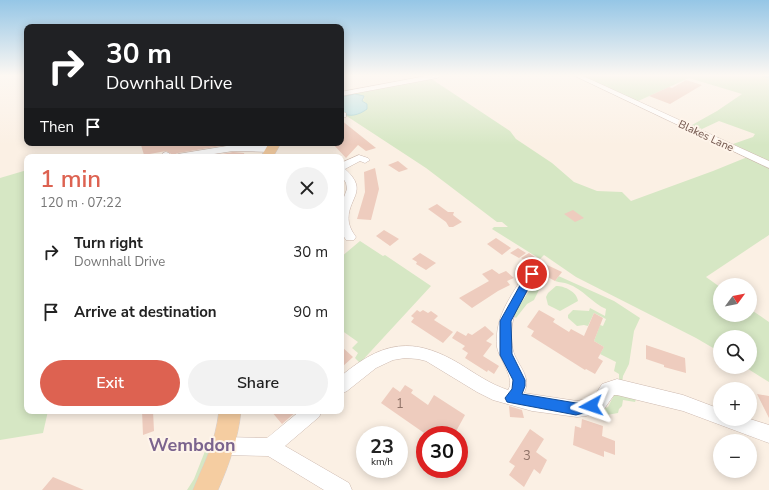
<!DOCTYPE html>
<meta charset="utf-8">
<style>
:root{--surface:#fff;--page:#f2f2f2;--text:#222;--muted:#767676;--accent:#dd6251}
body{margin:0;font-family:"Nunito Sans",sans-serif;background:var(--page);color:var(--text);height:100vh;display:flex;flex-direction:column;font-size:15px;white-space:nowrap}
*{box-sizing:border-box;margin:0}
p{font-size:13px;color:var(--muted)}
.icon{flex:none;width:22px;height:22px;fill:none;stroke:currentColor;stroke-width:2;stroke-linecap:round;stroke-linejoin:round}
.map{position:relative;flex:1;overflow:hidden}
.panel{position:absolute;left:24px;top:154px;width:320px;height:260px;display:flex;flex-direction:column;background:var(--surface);border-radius:8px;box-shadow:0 2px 10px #0003}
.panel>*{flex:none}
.guide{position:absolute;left:24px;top:24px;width:320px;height:122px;border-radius:8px;box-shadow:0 2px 10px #0003;background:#202124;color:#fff;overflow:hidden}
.needle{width:26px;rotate:58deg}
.tools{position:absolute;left:713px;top:278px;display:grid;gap:8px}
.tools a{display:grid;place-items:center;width:44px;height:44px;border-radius:50%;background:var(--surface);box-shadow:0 2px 10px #0003;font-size:20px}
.speed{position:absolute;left:356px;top:426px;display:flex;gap:8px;font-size:20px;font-weight:700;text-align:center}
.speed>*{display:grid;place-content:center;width:52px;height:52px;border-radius:50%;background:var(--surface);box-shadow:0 2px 10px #0003;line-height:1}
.speed small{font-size:10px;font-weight:400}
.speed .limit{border:6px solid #d22;background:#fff;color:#111}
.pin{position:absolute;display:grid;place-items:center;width:34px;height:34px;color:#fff;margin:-17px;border:2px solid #fff;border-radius:50%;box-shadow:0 1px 4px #0007}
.me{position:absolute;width:44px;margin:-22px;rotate:265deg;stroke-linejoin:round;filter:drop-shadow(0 0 3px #0008)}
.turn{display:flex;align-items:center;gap:14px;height:84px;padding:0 16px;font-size:18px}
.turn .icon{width:52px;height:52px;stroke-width:2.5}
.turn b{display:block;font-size:28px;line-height:34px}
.then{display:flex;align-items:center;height:38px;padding:0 16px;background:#0003;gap:8px;font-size:15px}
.round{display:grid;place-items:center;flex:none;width:42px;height:42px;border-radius:21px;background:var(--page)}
.headline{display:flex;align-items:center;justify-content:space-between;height:68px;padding:0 16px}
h1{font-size:24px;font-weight:600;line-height:30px;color:var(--accent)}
.cta{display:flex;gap:8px;margin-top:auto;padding:8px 16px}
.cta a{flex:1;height:46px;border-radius:24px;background:var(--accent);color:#fff;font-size:16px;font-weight:600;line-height:46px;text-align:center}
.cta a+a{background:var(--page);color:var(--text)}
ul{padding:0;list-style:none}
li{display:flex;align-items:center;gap:12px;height:60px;padding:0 16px}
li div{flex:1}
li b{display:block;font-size:15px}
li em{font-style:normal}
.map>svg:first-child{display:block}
.green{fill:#d6e7c4}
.water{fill:#bae1e3;stroke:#a1d1d4}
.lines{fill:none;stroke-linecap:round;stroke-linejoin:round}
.stream{stroke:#a1d1d4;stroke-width:2}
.building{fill:#eeccbe}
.minor-casing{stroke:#cdb9af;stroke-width:1}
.major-casing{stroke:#d7cfcd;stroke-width:1}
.minor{fill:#fff;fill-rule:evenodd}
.major{fill:#f5cda1;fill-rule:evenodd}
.route{fill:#1a73e8;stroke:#114b97}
.labels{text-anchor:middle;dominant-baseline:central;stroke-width:4;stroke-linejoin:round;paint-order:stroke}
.far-street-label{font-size:11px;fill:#71554c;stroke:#fef4ea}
.near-number-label{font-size:13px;fill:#907368}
.near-quarter-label{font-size:18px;font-weight:bold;fill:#7b648e;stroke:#fef4ea}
</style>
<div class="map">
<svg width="769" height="490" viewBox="0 0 769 490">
<rect width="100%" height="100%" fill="#fbf0e4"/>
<!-- green -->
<path class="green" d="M584,76H769V162L733,144L753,137L755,134L719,121L702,129L692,125L717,111L742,94L689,78L636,102Z
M430,78L510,131L516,139L552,163L574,182L597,191L622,192L631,201L713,171L750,156L769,166V235L706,277L720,287V315H750V309L769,322V382L745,367H750V337H720V352L696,338L576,277L544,255L540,259L492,229L494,227H508L502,222H497L426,168L342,113C350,116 362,116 367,107V104L362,101L364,99L355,94L341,96Z
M27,170V411H48L43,433L0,440V178Z
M360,241L383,256L385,255L431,286L360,363L355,358L358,353L352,348L358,342L341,330V257Z
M542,274L546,276L534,300L527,304L516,318L513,315L537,279V276Z
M554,274L614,301L640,318L634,331L629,364L623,376L622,383L619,380V374L614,371L616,362L600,354L604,347L594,341L600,325L603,326L606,319L594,313L588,326L584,325L577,326L568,318V315L573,310L589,311L590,308L605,316L606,309C592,303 583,289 568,284C564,282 560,283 555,281L559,276Z
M556,286C565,286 577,292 578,301L560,311L548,305L546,297L548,293Z
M616,391L637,397L635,402L623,400L622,406L619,409L618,413L601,416L589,414L608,407Z
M218,437L195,490H187L194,479L209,441Z"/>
<!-- water -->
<path class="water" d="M355,94L364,96L362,101L367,104V109C359,115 349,118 341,112V97Z"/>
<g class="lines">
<!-- stream -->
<path class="stream" d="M763,76L769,77"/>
</g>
<!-- building -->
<path class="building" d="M686,80L702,85L670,104L649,96L669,87L672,88Z
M341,120L376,148L366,151L358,145L346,158L332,143H341Z
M149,143H244V144H233L178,153L173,155L166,151L144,155L141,145Z
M233,152L244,153L245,157H205Z
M398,161L408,169L399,172L388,165Z
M375,168L379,189L371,220L357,219L365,192L364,172Z
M437,204L448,212H454L453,215L462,222L453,227H449L446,222L428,209Z
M573,210L584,218L575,222L564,214Z
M384,230L399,239L390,246L376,236Z
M496,238L511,248L502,255L487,244Z
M518,248L526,253L519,258L510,253Z
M420,253L436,263L426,270L416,264L417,262L412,259Z
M529,253L545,264L562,272L555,281L540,273L541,272L521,258Z
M492,269L499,274L506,271L514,278L507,281L510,285L498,291L472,308L459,298L489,281L482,274Z
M417,310L420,312L423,310L428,313L431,311L438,316L434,320L453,332L443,343L411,322L414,318L411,316Z
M539,310L555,319L553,322L569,332L571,329L584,336L594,313L603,318L594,341L604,347L598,358L603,361L595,374L586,369L585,370L531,336L534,331L527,327Z
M485,326L494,334L486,341L492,344L483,356L499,366L494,374L488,370L487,372L465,358L468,353L462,349L465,346L452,338L457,331L466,336L468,333L472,335Z
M646,345L685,358L686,373L664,367V365L646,359Z
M341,346L353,357L341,368Z
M405,385L413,390L411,393L428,405L434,395L465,415L454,435H427L381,403L393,387L400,392Z
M757,394L769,396V418Z
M509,406L522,410L524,418L510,417Z
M142,411H153L154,431L143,435Z
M271,411H297L282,424Z
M582,419L603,426L602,436L615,441V455L604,451V457L573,445L575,426L581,428Z
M530,429L544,439L536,452L547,460L540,474L534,469L524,487L509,475L515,466L509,462Z
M53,477L84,490H42Z"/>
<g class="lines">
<!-- minor casing -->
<g class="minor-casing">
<path id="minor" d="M426,76H440L437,78L341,96V92Z
M575,76H583L769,161V168Z
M341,111L346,113V117H341Z
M233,145L271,146L276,149L271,152L233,151L195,157H173L178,154Z
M166,152L169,153L172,157H162L163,153Z
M359,155L368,158L370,160L365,163L360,161L345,169C371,192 345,199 349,223C350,228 353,233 356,237L354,240H346L341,232V205L347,189L346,183L341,175V163Z
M532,269L537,271L538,274C529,290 514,307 512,326C511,335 511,348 515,356C521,369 531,378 524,393L577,401L591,398L595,395L602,384L617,379L683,395L720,409V419H750L769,425V443L683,411L617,395H614L604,409L586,416L577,417L532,411L493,400L477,392L426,361L418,359L405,358L393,360L376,368L347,391L341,394V376C383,341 413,336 460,364C476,374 490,384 508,390C516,379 499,359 497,347C494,317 512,294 527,271Z
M300,411H322L319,417L285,446L349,483L352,490H324L268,456L223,455L217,452L214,446L217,440L223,437L267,438Z"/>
</g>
<!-- major casing -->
<g class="major-casing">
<path id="major" d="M269,143H281L273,157H261Z
M219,411H241C238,439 229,465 218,490H193C205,461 215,444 219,411Z"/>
</g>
<!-- minor -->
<use href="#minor" class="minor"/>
<!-- major -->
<use href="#major" class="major"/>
</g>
<!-- sky -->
<linearGradient id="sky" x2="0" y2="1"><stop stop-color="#95c6e6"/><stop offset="0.52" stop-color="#fdf8f3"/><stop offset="1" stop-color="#fdf8f3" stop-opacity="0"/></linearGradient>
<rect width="769" height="145" fill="url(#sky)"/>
<!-- route -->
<path class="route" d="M532,270L536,274L511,321L512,354L525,380V386L522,394L576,403L591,400L595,402L597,406L595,410L576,415L507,402L505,398L512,389L513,380L500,355V321L528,271Z"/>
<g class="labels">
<!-- far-street labels -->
<g class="far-street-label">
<text transform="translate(706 136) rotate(25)">Blakes Lane</text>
</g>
<!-- near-number labels -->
<g class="near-number-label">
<text x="400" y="404">1</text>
<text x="527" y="456">3</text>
</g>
<!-- near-quarter labels -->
<g class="near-quarter-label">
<text x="192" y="445">Wembdon</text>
</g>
</g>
</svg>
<div class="tools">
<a><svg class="needle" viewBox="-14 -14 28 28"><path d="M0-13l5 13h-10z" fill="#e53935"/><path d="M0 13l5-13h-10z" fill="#767676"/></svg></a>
<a><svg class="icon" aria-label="search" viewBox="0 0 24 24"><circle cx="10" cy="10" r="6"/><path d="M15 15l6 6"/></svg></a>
<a>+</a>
<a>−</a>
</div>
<div class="speed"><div>23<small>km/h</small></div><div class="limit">30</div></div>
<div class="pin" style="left:532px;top:274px;background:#d93025"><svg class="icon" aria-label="arrive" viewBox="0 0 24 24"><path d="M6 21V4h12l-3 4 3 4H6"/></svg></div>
<svg class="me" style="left:591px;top:406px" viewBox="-20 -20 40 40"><path d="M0-17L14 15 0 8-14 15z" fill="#1a73e8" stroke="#fff" stroke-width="4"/></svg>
<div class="guide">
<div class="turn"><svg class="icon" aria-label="right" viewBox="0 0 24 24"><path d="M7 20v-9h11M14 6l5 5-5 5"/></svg><div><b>30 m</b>Downhall Drive</div></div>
<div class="then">Then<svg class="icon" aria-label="arrive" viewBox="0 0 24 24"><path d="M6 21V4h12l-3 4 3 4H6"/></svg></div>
</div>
<section class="panel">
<div class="headline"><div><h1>1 min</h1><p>120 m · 07:22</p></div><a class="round"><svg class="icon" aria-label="close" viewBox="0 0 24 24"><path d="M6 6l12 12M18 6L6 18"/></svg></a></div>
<ul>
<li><svg class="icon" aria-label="right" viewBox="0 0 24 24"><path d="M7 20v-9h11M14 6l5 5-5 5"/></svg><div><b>Turn right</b><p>Downhall Drive</p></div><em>30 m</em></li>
<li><svg class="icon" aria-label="arrive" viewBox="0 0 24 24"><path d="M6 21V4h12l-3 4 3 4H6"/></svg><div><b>Arrive at destination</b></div><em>90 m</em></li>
</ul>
<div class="cta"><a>Exit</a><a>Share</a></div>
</section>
</div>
